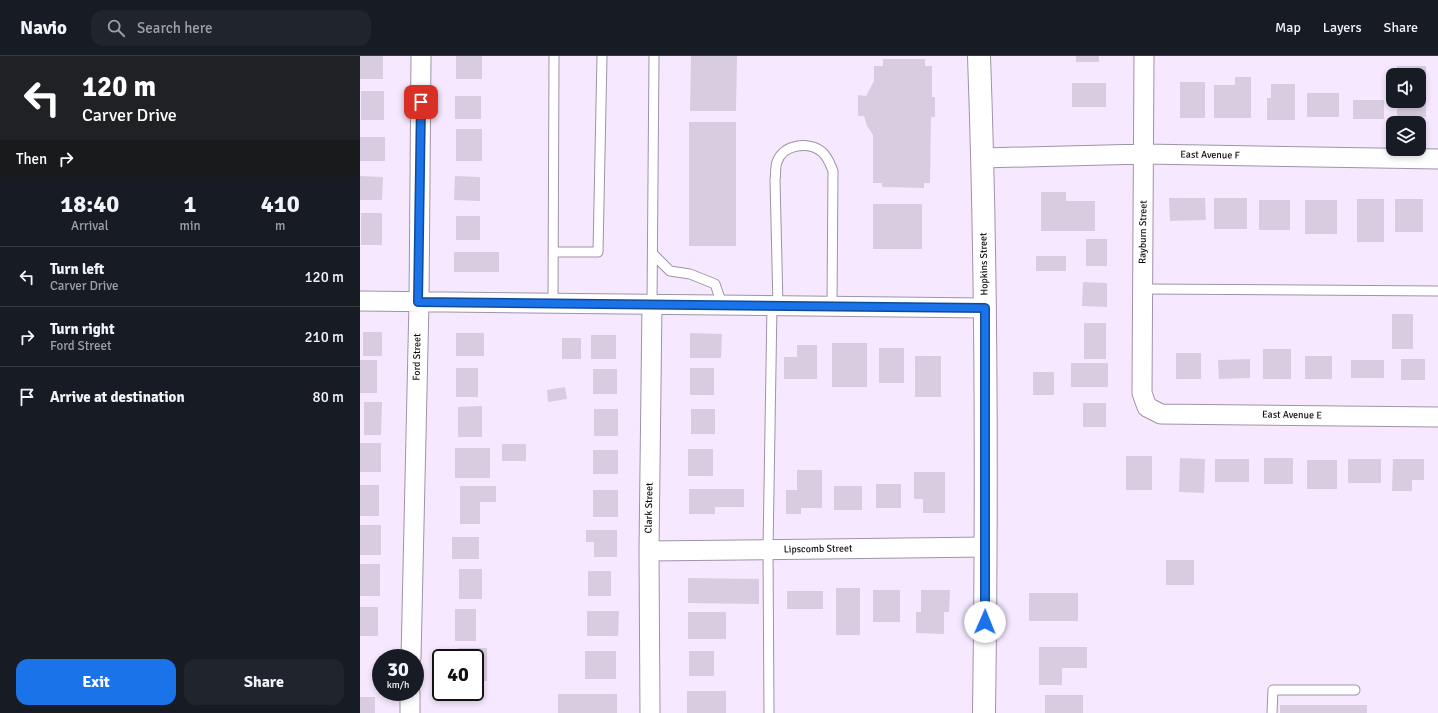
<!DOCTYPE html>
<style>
:root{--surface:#171b24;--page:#20242c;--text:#f1f3f6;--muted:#9ea1a6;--line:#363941;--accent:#1a73e8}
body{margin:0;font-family:Signika,sans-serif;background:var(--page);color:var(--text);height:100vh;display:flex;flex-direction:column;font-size:15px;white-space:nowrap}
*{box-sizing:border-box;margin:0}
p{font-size:13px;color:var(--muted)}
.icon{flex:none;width:22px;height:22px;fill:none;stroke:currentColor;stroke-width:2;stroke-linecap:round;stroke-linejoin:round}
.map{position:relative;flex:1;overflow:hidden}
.panel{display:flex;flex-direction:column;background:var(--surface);width:360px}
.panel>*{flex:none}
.hud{background:#202124;color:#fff;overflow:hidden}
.buttons{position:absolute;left:1026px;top:12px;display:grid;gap:8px}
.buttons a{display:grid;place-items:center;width:40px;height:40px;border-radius:8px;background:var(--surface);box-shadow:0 2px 6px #0003;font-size:20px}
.speed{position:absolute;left:12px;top:593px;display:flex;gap:8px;font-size:20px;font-weight:700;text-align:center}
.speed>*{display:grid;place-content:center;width:52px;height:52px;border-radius:50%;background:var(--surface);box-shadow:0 2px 6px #0003;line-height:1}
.speed small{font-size:10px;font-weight:400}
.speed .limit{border:2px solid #111;border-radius:6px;background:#fff;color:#111}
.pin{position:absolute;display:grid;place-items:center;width:34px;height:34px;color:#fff;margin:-17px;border-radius:8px;box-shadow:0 2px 6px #0006}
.me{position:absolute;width:44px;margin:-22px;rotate:1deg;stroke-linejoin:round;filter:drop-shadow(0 0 3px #0008)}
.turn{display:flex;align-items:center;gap:14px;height:84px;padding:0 16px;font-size:18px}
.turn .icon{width:52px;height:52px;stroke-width:2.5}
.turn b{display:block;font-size:28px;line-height:34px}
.then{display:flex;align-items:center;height:38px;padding:0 16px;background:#0003;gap:8px;font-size:15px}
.eta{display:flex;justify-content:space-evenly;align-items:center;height:68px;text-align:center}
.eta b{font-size:24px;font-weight:800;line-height:28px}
.primary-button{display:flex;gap:8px;margin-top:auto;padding:8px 16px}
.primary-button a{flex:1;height:46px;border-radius:12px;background:var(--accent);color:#fff;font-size:16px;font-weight:800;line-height:46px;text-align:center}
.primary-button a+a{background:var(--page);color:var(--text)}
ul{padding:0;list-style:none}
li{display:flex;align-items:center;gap:12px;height:60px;padding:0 16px;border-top:1px solid var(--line)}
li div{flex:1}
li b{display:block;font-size:15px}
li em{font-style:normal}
header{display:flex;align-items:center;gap:24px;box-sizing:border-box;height:56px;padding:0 20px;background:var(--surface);border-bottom:1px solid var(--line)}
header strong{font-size:19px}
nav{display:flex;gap:22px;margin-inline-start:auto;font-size:14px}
.search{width:280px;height:36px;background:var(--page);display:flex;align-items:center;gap:10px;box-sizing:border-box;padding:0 14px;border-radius:12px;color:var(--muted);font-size:15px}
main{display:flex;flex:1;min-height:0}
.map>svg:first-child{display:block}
.building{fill:#d8cce1}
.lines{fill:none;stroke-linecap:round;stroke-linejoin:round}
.lane-casing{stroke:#9f93a7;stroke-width:11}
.street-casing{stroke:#9f93a7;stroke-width:21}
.secondary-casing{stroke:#9f93a7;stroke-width:24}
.lane{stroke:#fff;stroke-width:9}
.street{stroke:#fff;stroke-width:19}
.secondary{stroke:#fff;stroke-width:22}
.route-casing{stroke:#114b97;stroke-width:10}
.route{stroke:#1a73e8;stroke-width:7}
.labels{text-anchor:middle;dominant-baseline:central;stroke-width:4;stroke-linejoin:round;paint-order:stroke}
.street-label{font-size:10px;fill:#110c13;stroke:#fff}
</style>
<header>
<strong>Navio</strong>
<div class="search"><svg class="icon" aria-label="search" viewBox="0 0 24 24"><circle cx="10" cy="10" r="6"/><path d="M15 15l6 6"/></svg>Search here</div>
<nav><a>Map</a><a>Layers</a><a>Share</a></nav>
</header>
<main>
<section class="panel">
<div class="hud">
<div class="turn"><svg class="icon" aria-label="left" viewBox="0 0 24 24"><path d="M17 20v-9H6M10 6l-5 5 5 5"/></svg><div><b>120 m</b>Carver Drive</div></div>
<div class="then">Then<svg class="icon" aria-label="right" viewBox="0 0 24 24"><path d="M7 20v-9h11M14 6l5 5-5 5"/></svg></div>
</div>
<div class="eta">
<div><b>18:40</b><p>Arrival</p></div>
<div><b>1</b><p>min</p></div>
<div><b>410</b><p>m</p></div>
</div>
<ul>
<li><svg class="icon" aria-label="left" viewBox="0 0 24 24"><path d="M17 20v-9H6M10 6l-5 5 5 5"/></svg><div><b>Turn left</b><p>Carver Drive</p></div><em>120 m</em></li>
<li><svg class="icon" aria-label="right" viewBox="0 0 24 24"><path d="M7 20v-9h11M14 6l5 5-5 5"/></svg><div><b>Turn right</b><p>Ford Street</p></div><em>210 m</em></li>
<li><svg class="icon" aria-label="arrive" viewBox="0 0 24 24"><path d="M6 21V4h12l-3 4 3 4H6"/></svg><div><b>Arrive at destination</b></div><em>80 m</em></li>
</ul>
<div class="primary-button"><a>Exit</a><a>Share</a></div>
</section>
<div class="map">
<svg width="1078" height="657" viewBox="0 0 1078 657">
<rect width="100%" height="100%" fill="#f6e9ff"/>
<!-- building -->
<path class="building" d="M0,0H23V23H0Z
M96,0H122V23H96Z
M331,0H377L376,55H330Z
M716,0H739V6H716Z
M523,3H565V10H572V41H575V61H571L570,127H564V132L522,131V127H513V79L507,70L504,60H498V39L506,40L514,25V10H523Z
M1037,10H1066V61H1037V45H1059V19H1037Z
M875,21H891V62H854V29H875Z
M820,26H845V62H820Z
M712,27H746V51H712Z
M911,28H935V64H907V42H911Z
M1,35H24V64H1Z
M947,37H979V61H947Z
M95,40H121V63H95Z
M993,44H1024V63H993Z
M329,66H376V190H329Z
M96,73H122V105H96Z
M0,81H25V105H0Z
M0,120L23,121L22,144H0Z
M95,120L120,121V145L94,144Z
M681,136H706V145H735V175H681Z
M809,142H845L846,164L810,165Z
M854,142H887V173H854Z
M997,143H1024V186H997Z
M1035,143H1063V176H1035Z
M899,144H930V174H899Z
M945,144H977V178H945Z
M513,148H562V193H513Z
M1,157H22V189H1Z
M96,160H120V184H96Z
M726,183H747V210H726Z
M94,196H139V216H94Z
M676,200H706V215H676Z
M723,226L747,227V251L722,250Z
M1032,258H1053V293H1032Z
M724,267H746V303H724Z
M3,276H22V300H3Z
M96,277H124V300H96Z
M330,277L362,278L361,302H330Z
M231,279H256V303H231Z
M202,282H221V303H202Z
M472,287H507V331H472Z
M437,289H457V323H424V301H437Z
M519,292H544V327H519Z
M903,293H931V323H903Z
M816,297H841V323H816Z
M555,300H581V341H555Z
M945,300H972V323H945Z
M890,303V322L859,323L858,304Z
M1041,303H1065V324H1041Z
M0,304H17V337H0Z
M991,304H1024V322H991Z
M711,307H748V331H711Z
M96,312H118V341H96Z
M330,312H354V339H330Z
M233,313H257V338H233Z
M673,316H694V339H673Z
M205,331L207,343L188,346L187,334Z
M4,346H22L21,379H4Z
M723,347H746V371H723Z
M122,350V381H98V351Z
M234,353H258V380H234Z
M331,353H355V378H331Z
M0,387H21V416H0Z
M142,388H166V405H142Z
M95,392H130V422H95Z
M328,393H353V420H328Z
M233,394H258V418H233Z
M766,400H792V434H766Z
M820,402L845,403L844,437L819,436Z
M904,402H933V428H904Z
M855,403H889V426H855Z
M988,403H1021V427H988Z
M1033,403H1064V424H1052V435H1032Z
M947,404H977V433H947Z
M437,414H462V452H441V458H426V434H437Z
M554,416H585V457H563V443H554Z
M516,428H541V452H516Z
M0,429H19V460H0Z
M100,430H136V446H120V468H100Z
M474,430H502V454H474Z
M329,433H384V451H355V458H329Z
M233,434H258V461H233Z
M0,469H21V499H0Z
M226,474H257V501H234V486H226Z
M92,481H119V503H92Z
M806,504H834V529H806Z
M0,508H20V540H0Z
M99,513H122V543H99Z
M228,515H251V540H228Z
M328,522L399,523V548L328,547Z
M476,532H500V579H476Z
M513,534H540V566H513Z
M561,534H590L589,556H584V578L556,577V556H561Z
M427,535H463V553H427Z
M669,537H718V565H669Z
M0,551H18V580H0Z
M95,553H116V585H95Z
M227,555H259L258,580H227Z
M328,556H366V583H328Z
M679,591H727V612H702V629H679Z
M98,592H127V625H115V602H98Z
M225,595H256V623H225Z
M329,595H354V620H329Z
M327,635H366V657H327Z
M198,638H257V657H198Z
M685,639H723V657H685Z
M0,641H15V657H0Z
M920,649H1007V657H920Z"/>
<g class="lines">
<!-- lane casing -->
<g class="lane-casing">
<path id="lane" d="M193,196H238L242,0
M293,198L310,215L330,218L355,228L362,248
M783,233L1078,235
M193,247L194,0
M292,247L294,0
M418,249L415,124C416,119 415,111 417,106C423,88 449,85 462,96C468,101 470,108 473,115L472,250
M409,657L408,494L412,249
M912,657L913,634H995"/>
</g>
<!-- street casing -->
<g class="street-casing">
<path id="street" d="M784,0L782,337L787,351L801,358L1078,361
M622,102L785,98L1078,103
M0,245L625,252
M289,495L626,491
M51,602L59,246L61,0
M50,657V636
M290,657L289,495L292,247"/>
</g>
<!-- secondary casing -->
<g class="secondary-casing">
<path id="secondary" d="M619,0C627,219 627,438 624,657"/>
</g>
<!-- lane -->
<use href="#lane" class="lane"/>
<!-- street -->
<use href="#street" class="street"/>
<!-- secondary -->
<use href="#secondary" class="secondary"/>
</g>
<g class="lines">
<!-- route casing -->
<g class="route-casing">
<path id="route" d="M61,46L58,246L625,252V566"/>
</g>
<!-- route -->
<use href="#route" class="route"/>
</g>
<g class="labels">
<!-- street labels -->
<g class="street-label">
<text transform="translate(850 99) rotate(1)">East Avenue F</text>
<text transform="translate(783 176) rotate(-89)">Rayburn Street</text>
<text transform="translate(624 208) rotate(-91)">Hopkins Street</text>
<text transform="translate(57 301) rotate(-89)">Ford Street</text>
<text transform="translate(932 359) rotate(1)">East Avenue E</text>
<text transform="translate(289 452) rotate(-89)">Clark Street</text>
<text transform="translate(458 493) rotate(-1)">Lipscomb Street</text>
</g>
</g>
</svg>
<div class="buttons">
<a><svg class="icon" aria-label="sound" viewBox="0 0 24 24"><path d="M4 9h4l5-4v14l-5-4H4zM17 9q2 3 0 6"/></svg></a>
<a><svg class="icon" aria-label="layers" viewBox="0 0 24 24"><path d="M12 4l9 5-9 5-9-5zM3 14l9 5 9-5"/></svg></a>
</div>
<div class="speed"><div>30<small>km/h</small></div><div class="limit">40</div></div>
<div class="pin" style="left:61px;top:46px;background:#d93025"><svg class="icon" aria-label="arrive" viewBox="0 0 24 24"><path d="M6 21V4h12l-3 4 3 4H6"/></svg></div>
<svg class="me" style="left:625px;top:566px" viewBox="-20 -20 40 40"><circle r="19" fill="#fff"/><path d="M0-13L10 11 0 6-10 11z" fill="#1a73e8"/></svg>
</div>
</main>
